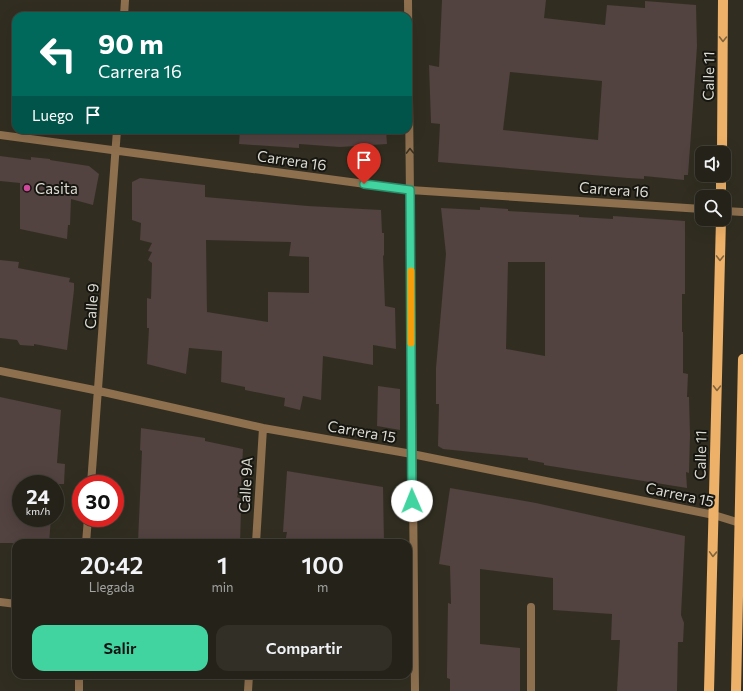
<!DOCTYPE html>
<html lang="es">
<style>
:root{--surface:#252219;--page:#312f26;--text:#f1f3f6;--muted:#a3a4a2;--line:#423f38;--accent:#42d4a0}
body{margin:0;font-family:Commissioner,sans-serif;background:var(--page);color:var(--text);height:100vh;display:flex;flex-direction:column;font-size:15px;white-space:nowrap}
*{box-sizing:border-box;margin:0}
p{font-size:13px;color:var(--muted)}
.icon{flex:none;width:22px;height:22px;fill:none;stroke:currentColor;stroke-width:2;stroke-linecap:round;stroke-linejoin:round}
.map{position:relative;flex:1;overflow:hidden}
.drawer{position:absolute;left:12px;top:539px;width:400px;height:140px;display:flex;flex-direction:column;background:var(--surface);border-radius:12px;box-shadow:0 4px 16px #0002,0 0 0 1px var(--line)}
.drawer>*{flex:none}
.guide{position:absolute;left:12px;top:12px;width:400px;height:122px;border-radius:12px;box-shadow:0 4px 16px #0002,0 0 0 1px var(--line);background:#00695c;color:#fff;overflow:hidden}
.controls{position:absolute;left:695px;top:146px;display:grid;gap:8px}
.controls a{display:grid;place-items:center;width:36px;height:36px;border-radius:8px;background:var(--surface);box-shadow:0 4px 16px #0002,0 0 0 1px var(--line);font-size:20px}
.speed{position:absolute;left:12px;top:475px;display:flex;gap:8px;font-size:20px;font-weight:700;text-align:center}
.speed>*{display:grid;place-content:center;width:52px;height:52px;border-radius:50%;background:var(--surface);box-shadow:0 4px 16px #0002,0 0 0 1px var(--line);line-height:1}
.speed small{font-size:10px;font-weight:400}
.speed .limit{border:6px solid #d22;background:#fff;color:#111}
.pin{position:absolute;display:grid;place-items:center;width:34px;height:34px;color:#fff;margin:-41px -17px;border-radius:50% 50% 50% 0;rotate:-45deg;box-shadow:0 0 4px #0007}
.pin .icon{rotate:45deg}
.me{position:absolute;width:44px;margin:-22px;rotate:359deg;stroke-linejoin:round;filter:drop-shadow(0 0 3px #0008)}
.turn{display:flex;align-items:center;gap:14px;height:84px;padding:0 20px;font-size:18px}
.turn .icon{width:52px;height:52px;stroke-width:2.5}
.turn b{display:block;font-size:28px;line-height:34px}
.then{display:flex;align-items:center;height:38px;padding:0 20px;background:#0003;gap:8px;font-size:15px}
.eta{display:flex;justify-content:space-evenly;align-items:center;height:68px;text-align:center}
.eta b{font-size:24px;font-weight:600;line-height:28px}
.action{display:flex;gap:8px;margin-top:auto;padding:8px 20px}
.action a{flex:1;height:46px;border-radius:12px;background:var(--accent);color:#111;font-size:16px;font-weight:600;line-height:46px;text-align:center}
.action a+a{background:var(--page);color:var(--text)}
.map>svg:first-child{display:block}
.building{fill:#524240;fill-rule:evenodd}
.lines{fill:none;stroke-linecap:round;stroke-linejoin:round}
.minor{stroke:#8e704f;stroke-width:8}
.primary{stroke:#eeb169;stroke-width:10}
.oneway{stroke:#82643c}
.oneway2{stroke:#3b3123}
.route-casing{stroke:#2b8a68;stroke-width:10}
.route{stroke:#42d4a0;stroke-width:7}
.slow{stroke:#f59e0b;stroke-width:7}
.hotel-dot{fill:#d1479c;stroke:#171610;stroke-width:1.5}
.labels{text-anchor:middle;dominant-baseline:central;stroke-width:4;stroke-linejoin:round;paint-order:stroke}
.street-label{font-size:15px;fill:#dddbd3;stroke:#171610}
.poi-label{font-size:15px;fill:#dddbd3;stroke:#171610;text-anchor:start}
</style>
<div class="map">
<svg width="743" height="691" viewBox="0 0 743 691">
<rect width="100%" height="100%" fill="#312e21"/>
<!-- building -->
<path class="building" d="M442,0H546L544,18L605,25L607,5L645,8V1L696,5L697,46L693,106L688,175H684V180L644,176V179L628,178L438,162L440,124L431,123L429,65L439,67ZM510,72L602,81L598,140L503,130Z
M240,130H386L387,144L340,147L299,144V148L239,144Z
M0,156L31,160V157L50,159V160L89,166L99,174L93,205L71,199L70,225H68L67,239L20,229V183L0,181Z
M140,178L205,185V197L308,206L381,210L382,233H384V255L383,256L385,306L395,308L396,349L373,345V365L323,356L321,400L303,396L300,410L284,406L285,398L245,390V387L221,382L222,351L189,348L186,374L147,364L149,328H147V298L151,299L152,263L148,260L152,252L148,251L152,243L140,240L141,223L132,220V182ZM206,240L291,242L289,256L309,257V293L268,292V322L207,312Z
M480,207L508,209V211L579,215V217L613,219V216L685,221V294H682V332H683V373L688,374L687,397H689L690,435L689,473L686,472L687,488L544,465V463L528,460V458L443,449L438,446L439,404H436V368L446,254L441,208L480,210ZM508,262H545V356L506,349Z
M0,260L19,262L18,268L70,278L69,282L74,283V290L67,350L34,344V346L20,345L17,340L0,338Z
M378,386L400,389V430L377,426Z
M0,397L61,410L57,463L65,464L64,484H21V518H51L49,543H0Z
M141,428L205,438V441L243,449L241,484L237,497L241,499L238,509L241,510L240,543L138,542L142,451L140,450Z
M287,471L383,487L384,543H285L287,532H283Z
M450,488L536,503L685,536L681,615L684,623L683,642H678L677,691H617L620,640H611L612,614L553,610V578L480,569V644L520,648V691H450V679L447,678V670L448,603L451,604L450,566L439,564Z"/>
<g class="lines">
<!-- minor -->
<path class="minor" d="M408,0L415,691
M124,16L125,0
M0,135L410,190L702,209
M724,211L743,212
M0,371L99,391L263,428L412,454L714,515L743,524
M91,484L117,130
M86,543L88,518
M256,543L263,428
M0,602L16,604
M79,691V675
M248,691L249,675
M531,691V607"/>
<!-- primary -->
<path class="primary" d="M722,153L723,0
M721,197V175
M709,691L721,219
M736,691L743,359"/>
</g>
<!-- one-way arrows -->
<defs><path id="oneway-chevron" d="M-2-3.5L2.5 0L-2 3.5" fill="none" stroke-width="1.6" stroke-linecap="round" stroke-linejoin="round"/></defs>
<g class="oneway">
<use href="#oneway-chevron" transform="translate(723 39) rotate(91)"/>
<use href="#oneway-chevron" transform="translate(720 258) rotate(91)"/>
<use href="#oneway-chevron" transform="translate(717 388) rotate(91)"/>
<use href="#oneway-chevron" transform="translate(713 554) rotate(92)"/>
</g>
<use class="oneway2" href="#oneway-chevron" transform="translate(410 151) rotate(-91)"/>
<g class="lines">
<!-- route casing -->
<g class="route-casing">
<path id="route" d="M364,184L410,190L412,501"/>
</g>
<!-- route -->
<use href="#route" class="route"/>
<!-- slow -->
<path class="slow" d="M411,271V343"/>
</g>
<!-- markers -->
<circle class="hotel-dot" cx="27" cy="188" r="4"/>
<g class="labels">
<!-- street labels -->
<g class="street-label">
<text transform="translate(708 76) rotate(-89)">Calle 11</text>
<text transform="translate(292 160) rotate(8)">Carrera 16</text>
<text transform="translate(614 189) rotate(4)">Carrera 16</text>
<text transform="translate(91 306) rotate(-86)">Calle 9</text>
<text transform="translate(362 431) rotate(10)">Carrera 15</text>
<text transform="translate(700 455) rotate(-89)">Calle 11</text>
<text transform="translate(245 485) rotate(-87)">Calle 9A</text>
<text transform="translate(680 494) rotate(12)">Carrera 15</text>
</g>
<!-- poi labels -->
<g class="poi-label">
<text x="35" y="188">Casita</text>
</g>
</g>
</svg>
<div class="controls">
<a><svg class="icon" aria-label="sound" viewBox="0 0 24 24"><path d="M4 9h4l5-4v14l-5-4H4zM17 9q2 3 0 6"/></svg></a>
<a><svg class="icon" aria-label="search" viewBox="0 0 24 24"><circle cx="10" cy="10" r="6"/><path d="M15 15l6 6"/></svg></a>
</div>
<div class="speed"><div>24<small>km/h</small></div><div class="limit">30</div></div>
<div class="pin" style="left:364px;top:184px;background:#d93025"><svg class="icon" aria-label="arrive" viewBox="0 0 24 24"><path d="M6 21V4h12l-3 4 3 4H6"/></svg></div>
<svg class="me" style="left:412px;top:501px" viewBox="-20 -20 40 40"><circle r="19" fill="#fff"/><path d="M0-13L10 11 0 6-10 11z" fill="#42d4a0"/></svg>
<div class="guide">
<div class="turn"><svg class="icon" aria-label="left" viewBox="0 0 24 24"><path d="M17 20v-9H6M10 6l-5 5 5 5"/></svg><div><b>90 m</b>Carrera 16</div></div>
<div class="then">Luego<svg class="icon" aria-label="arrive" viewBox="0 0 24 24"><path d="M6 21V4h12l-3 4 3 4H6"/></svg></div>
</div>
<section class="drawer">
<div class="eta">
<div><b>20:42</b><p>Llegada</p></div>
<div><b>1</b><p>min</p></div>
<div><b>100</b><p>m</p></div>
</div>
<div class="action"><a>Salir</a><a>Compartir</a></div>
</section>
</div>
